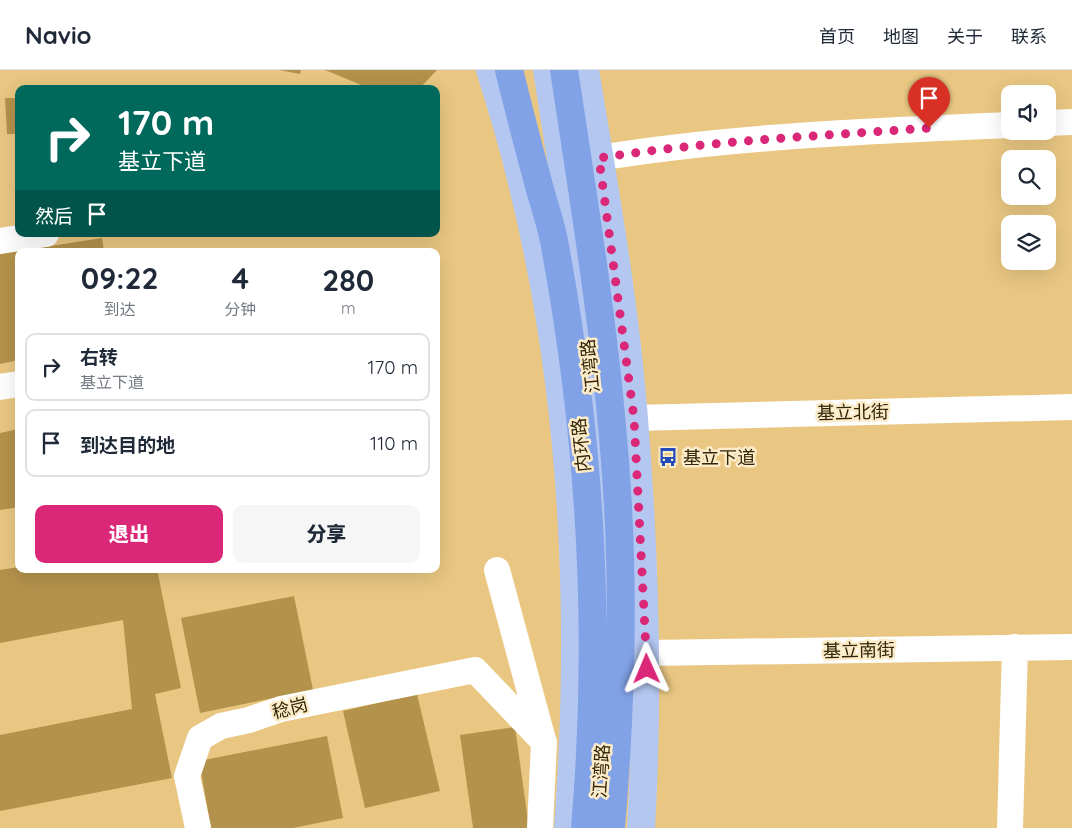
<!DOCTYPE html>
<html lang="zh">
<meta charset="utf-8">
<style>
:root{--surface:#fff;--page:#f6f6f7;--text:#1f2937;--muted:#747a83;--line:#e0e1e3;--accent:#db2777}
body{margin:0;font-family:Quicksand,"Noto Sans SC",sans-serif;background:var(--page);color:var(--text);height:100vh;display:flex;flex-direction:column;font-size:19px;white-space:nowrap}
*{box-sizing:border-box;margin:0}
p{font-size:16px;color:var(--muted)}
.icon{flex:none;width:28px;height:28px;fill:none;stroke:currentColor;stroke-width:2;stroke-linecap:round;stroke-linejoin:round}
.map{position:relative;flex:1;overflow:hidden}
.panel{position:absolute;left:15px;top:178px;width:425px;height:325px;display:flex;flex-direction:column;background:var(--surface);border-radius:10px;box-shadow:0 5px 20px #0002}
.panel>*{flex:none}
.guide{position:absolute;left:15px;top:15px;width:425px;height:152px;border-radius:10px;box-shadow:0 5px 20px #0002;background:#00695c;color:#fff;overflow:hidden}
.controls{position:absolute;left:1001px;top:15px;display:grid;gap:10px}
.controls a{display:grid;place-items:center;width:55px;height:55px;border-radius:10px;background:var(--surface);box-shadow:0 5px 20px #0002;font-size:25px}
.pin{position:absolute;display:grid;place-items:center;width:42px;height:42px;color:#fff;margin:-51px -21px;border-radius:50% 50% 50% 0;rotate:-45deg;box-shadow:0 0 5px #0007}
.pin .icon{rotate:45deg}
.me{position:absolute;width:55px;margin:-28px;rotate:359deg;stroke-linejoin:round;filter:drop-shadow(0 0 4px #0008)}
.turn{display:flex;align-items:center;gap:18px;height:105px;padding:0 20px;font-size:22px}
.turn .icon{width:65px;height:65px;stroke-width:2.5}
.turn b{display:block;font-size:35px;line-height:42px}
.then{display:flex;align-items:center;height:48px;padding:0 20px;background:#0003;gap:10px;font-size:19px}
.eta{display:flex;justify-content:space-evenly;align-items:center;height:85px;text-align:center}
.eta b{font-size:30px;font-weight:800;line-height:35px}
.action{display:flex;gap:10px;margin-top:auto;padding:10px 20px}
.action a{flex:1;height:58px;border-radius:10px;background:var(--accent);color:#fff;font-size:20px;font-weight:800;line-height:58px;text-align:center}
.action a+a{background:var(--page);color:var(--text)}
ul{padding:0;list-style:none}
li{display:flex;align-items:center;gap:15px;height:68px;margin:0 10px 8px;padding:0 10px;border:2px solid var(--line);border-radius:10px}
li div{flex:1}
li b{display:block;font-size:19px}
li em{font-style:normal}
header{display:flex;align-items:center;gap:30px;box-sizing:border-box;height:70px;padding:0 25px;background:var(--surface);border-bottom:1px solid var(--line)}
header strong{font-size:24px}
nav{display:flex;gap:28px;margin-inline-start:auto;font-size:18px}
.map>svg:first-child{display:block}
.building{fill:#b3924b}
.lines{fill:none;stroke-linecap:round;stroke-linejoin:round}
.minor{stroke:#fff;stroke-width:26}
.major{stroke:#b4c7f1;stroke-width:28}
.highway{stroke:#82a2e7;stroke-width:28}
.route{stroke:#db2777;stroke-width:9;stroke-dasharray:0 16.2}
.labels{text-anchor:middle;dominant-baseline:central;stroke-width:5;stroke-linejoin:round;paint-order:stroke}
.street-label{font-size:18px;fill:#322508;stroke:#fcebc9}
.poi-label{font-size:18px;fill:#322508;stroke:#fcebc9;text-anchor:start}
</style>
<header>
<strong>Navio</strong>
<nav><a>首页</a><a>地图</a><a>关于</a><a>联系</a></nav>
</header>
<div class="map">
<svg width="1072" height="758" viewBox="0 0 1072 758">
<rect width="100%" height="100%" fill="#e9c782"/>
<!-- building -->
<path class="building" d="M279,0H301L300,4Z
M325,0H437L419,19H371Z
M5,28H19V64H7Z
M102,168L104,181H25V180Z
M19,181V290L0,294V184Z
M19,359V437L0,440V363Z
M19,497V499H157L181,618L155,624L172,708L0,741V665L132,639L123,550L0,573V500Z
M294,526L313,620L200,643L181,548Z
M417,624L440,721L365,738L343,641Z
M515,657L529,758H473L460,665Z
M327,666L343,748L293,758H211L199,691Z"/>
<g class="lines">
<!-- minor -->
<path class="minor" d="M1048,53L1072,52
M599,88C734,66 873,61 1010,55
M0,171L46,164
M0,317L19,314
M634,348L1072,337
M497,500L543,670
M647,583L1072,577
M198,758L187,706L200,668L221,656L249,650L281,639L475,600L544,672L540,758
M1010,758L1015,577"/>
<!-- major -->
<path class="major" d="M490,0C569,243 587,504 568,758
M547,0C569,141 593,282 602,425C606,488 606,551 606,615
M585,0C604,116 625,232 634,349C645,485 649,622 641,758"/>
<!-- highway -->
<path class="highway" d="M509,0C518,36 527,72 537,108C542,129 550,150 554,171C590,363 602,563 585,758
M564,0C586,145 610,290 618,437C624,544 620,651 611,758"/>
</g>
<g class="lines">
<!-- route -->
<path class="route" d="M647,599L634,348L599,88C708,71 819,66 929,58"/>
</g>
<!-- icons -->
<defs>
<g id="bus-bare" transform="scale(1.5)"><path d="M-5-6H5V4H4V6H2V4H-2V6H-4V4H-5ZM-3.5-4V0h7V-4ZM-3.5 1.2v1.5H-2V1.2ZM2 1.2v1.5H3.5V1.2Z" fill="#234bba" stroke="#fcebc9" stroke-width="2.5" paint-order="stroke"/></g>
</defs>
<g fill-rule="evenodd">
<use href="#bus-bare" x="668" y="387"/>
</g>
<g class="labels">
<!-- street labels -->
<g class="street-label">
<text transform="translate(590 296) rotate(-96)">江湾路</text>
<text transform="translate(853 342) rotate(-1)">基立北街</text>
<text transform="translate(581 375) rotate(-96)">内环路</text>
<text transform="translate(859 580) rotate(-1)">基立南街</text>
<text transform="translate(290 638) rotate(-14)">稔岗</text>
<text transform="translate(601 701) rotate(-86)">江湾路</text>
</g>
<!-- poi labels -->
<g class="poi-label">
<text x="683" y="387">基立下道</text>
</g>
</g>
</svg>
<div class="controls">
<a><svg class="icon" aria-label="sound" viewBox="0 0 24 24"><path d="M4 9h4l5-4v14l-5-4H4zM17 9q2 3 0 6"/></svg></a>
<a><svg class="icon" aria-label="search" viewBox="0 0 24 24"><circle cx="10" cy="10" r="6"/><path d="M15 15l6 6"/></svg></a>
<a><svg class="icon" aria-label="layers" viewBox="0 0 24 24"><path d="M12 4l9 5-9 5-9-5zM3 14l9 5 9-5"/></svg></a>
</div>
<div class="pin" style="left:929px;top:58px;background:#d93025"><svg class="icon" aria-label="arrive" viewBox="0 0 24 24"><path d="M6 21V4h12l-3 4 3 4H6"/></svg></div>
<svg class="me" style="left:647px;top:599px" viewBox="-20 -20 40 40"><path d="M0-17L14 15 0 8-14 15z" fill="#db2777" stroke="#fff" stroke-width="4"/></svg>
<div class="guide">
<div class="turn"><svg class="icon" aria-label="right" viewBox="0 0 24 24"><path d="M7 20v-9h11M14 6l5 5-5 5"/></svg><div><b>170 m</b>基立下道</div></div>
<div class="then">然后<svg class="icon" aria-label="arrive" viewBox="0 0 24 24"><path d="M6 21V4h12l-3 4 3 4H6"/></svg></div>
</div>
<section class="panel">
<div class="eta">
<div><b>09:22</b><p>到达</p></div>
<div><b>4</b><p>分钟</p></div>
<div><b>280</b><p>m</p></div>
</div>
<ul>
<li><svg class="icon" aria-label="right" viewBox="0 0 24 24"><path d="M7 20v-9h11M14 6l5 5-5 5"/></svg><div><b>右转</b><p>基立下道</p></div><em>170 m</em></li>
<li><svg class="icon" aria-label="arrive" viewBox="0 0 24 24"><path d="M6 21V4h12l-3 4 3 4H6"/></svg><div><b>到达目的地</b></div><em>110 m</em></li>
</ul>
<div class="action"><a>退出</a><a>分享</a></div>
</section>
</div>
